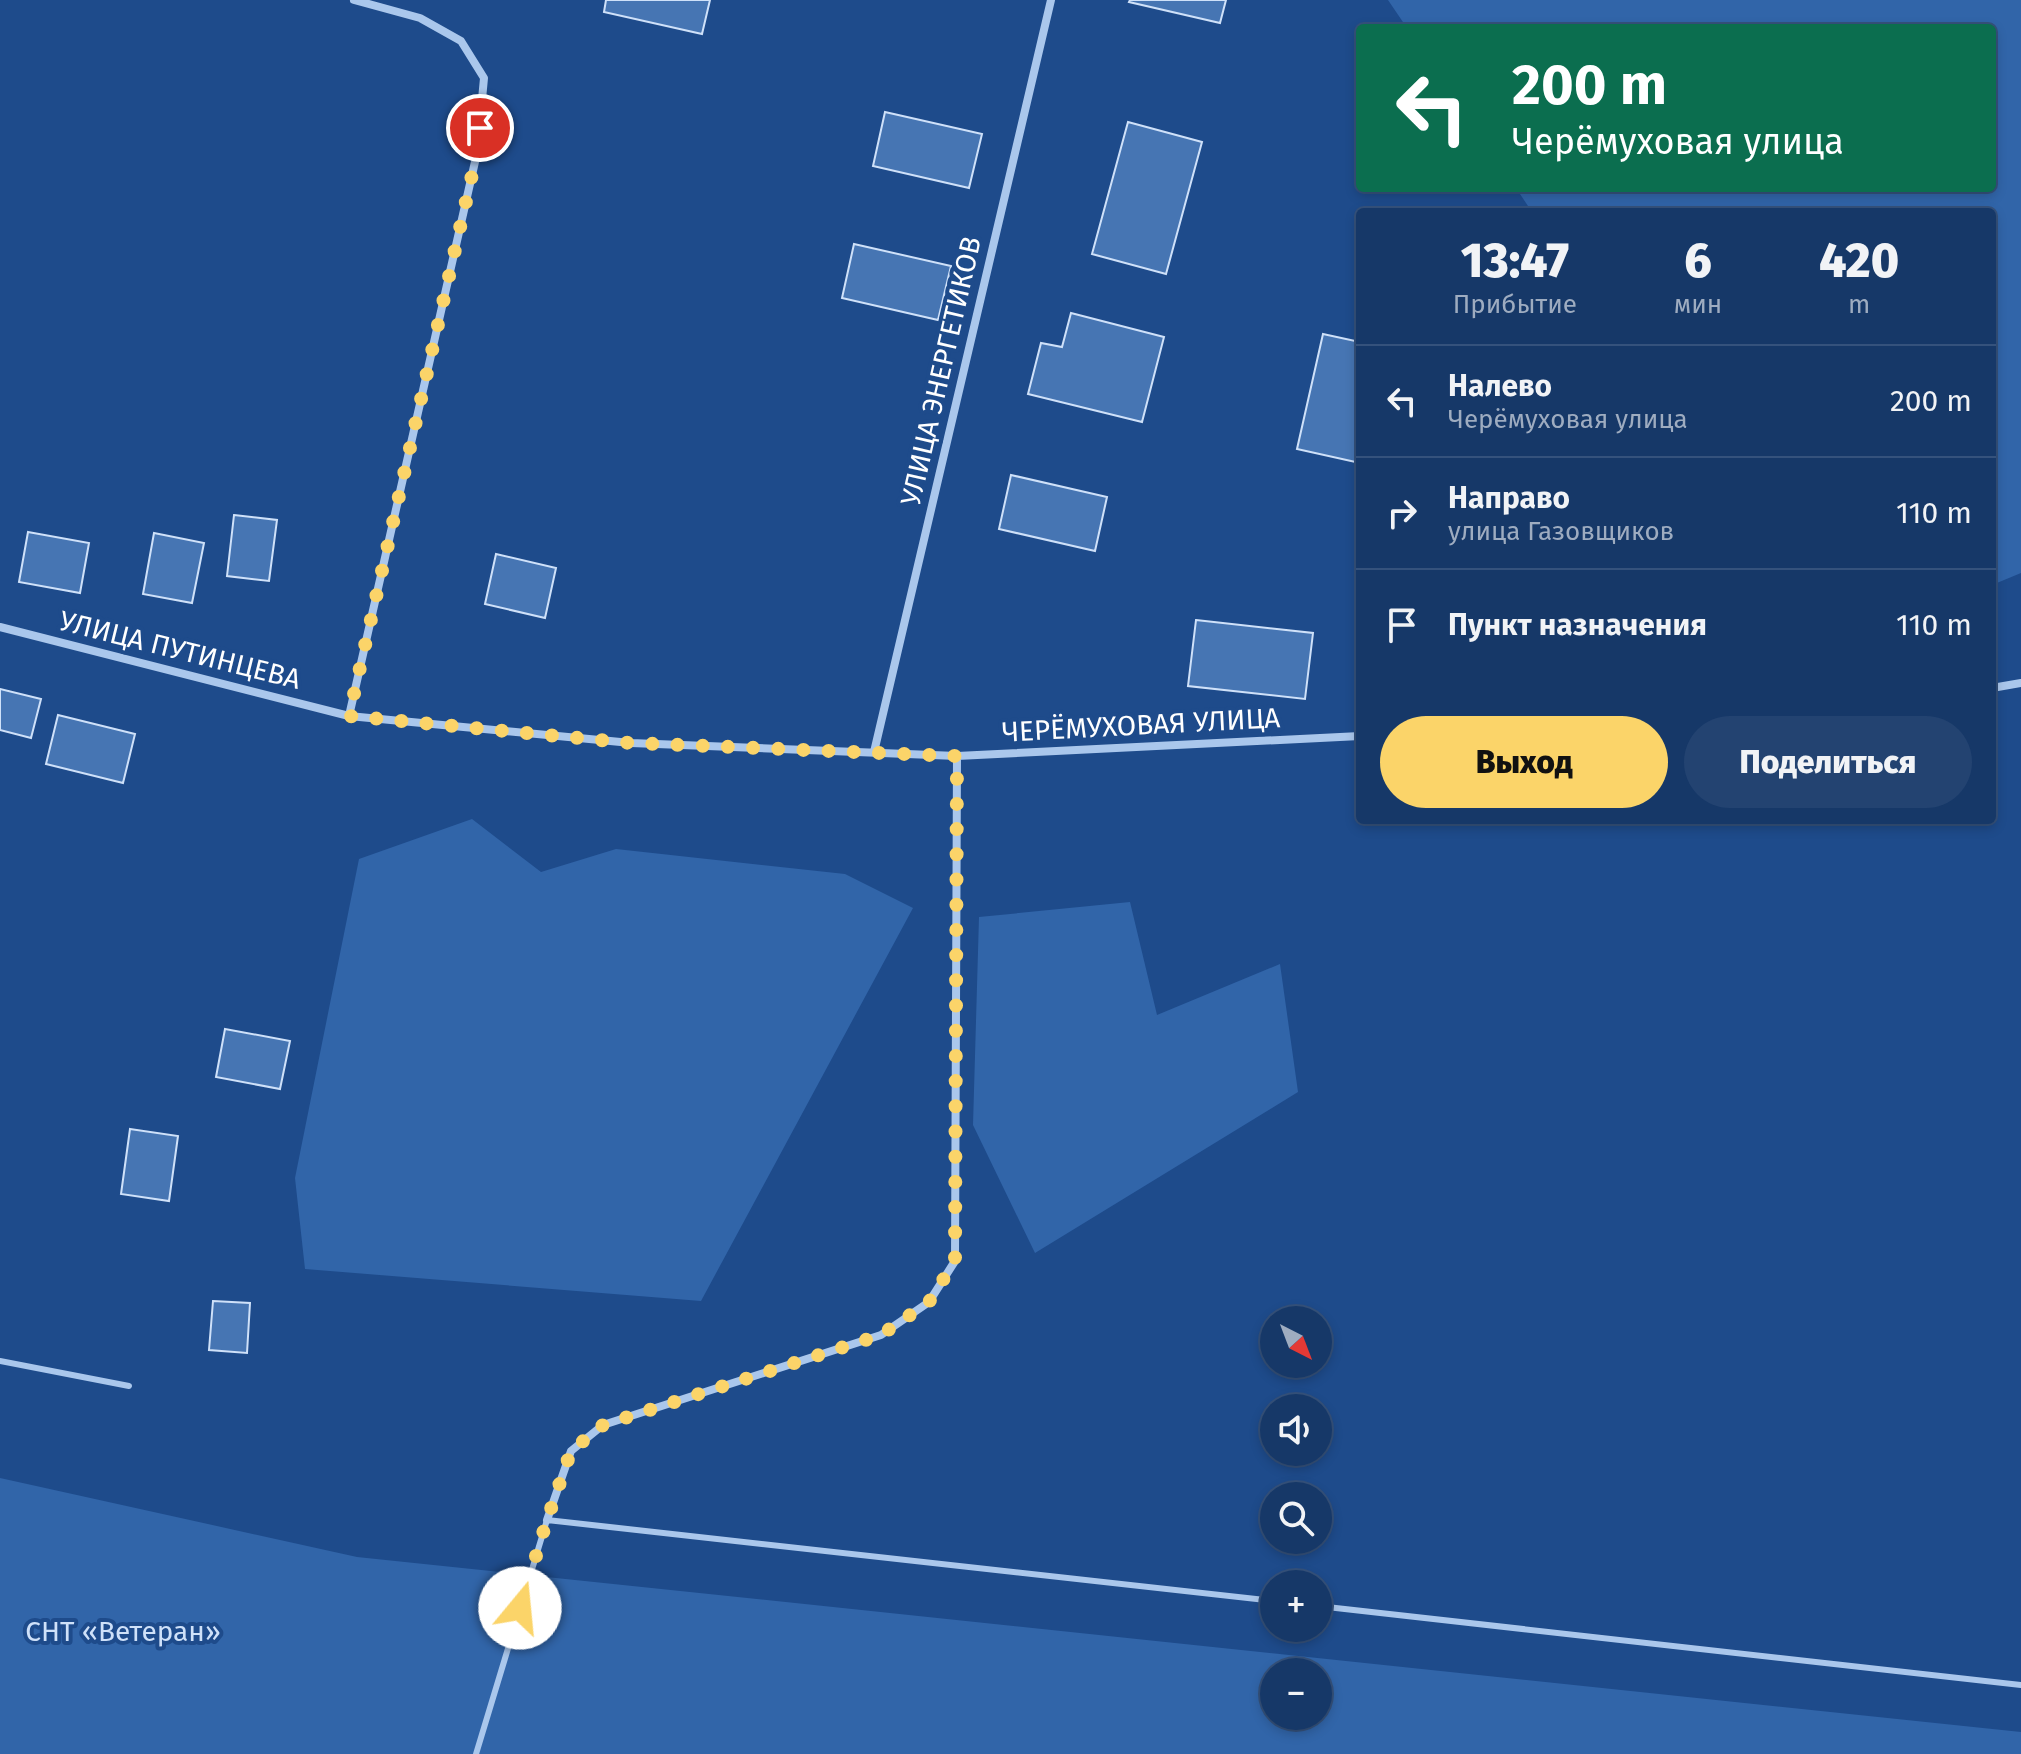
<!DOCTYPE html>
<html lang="ru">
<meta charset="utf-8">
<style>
:root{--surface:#163868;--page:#234371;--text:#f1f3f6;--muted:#9eacc0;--line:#35527c;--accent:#fbd469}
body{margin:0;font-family:"Fira Sans",sans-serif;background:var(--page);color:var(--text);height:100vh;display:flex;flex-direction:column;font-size:30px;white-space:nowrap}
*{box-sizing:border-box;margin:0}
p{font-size:26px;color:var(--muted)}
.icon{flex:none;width:44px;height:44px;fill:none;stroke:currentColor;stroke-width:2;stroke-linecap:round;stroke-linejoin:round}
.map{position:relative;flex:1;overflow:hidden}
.side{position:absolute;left:1356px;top:208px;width:640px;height:616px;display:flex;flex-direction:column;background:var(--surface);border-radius:8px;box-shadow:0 4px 12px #0003,0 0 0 2px var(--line)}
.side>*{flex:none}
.hud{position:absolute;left:1356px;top:24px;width:640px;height:168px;border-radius:8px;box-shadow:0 4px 12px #0003,0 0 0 2px var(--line);background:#0b6e4f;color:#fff;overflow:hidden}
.needle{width:52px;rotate:138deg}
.fabs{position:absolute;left:1260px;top:1306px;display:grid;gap:16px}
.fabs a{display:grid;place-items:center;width:72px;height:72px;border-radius:50%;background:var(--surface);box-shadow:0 4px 12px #0003,0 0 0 2px var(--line);font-size:40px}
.pin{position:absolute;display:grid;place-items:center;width:68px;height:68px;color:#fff;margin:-34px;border:4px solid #fff;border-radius:50%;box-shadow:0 2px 8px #0007}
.me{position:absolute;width:88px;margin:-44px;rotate:17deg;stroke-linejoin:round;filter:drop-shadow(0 0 6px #0008)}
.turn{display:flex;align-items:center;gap:28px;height:168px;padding:0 24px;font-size:36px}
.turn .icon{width:104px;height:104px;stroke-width:2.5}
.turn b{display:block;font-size:56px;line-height:68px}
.eta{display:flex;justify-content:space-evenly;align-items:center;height:136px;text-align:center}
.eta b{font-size:48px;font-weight:800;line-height:56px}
.button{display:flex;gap:16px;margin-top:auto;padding:16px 24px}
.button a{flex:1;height:92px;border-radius:48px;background:var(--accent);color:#111;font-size:32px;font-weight:800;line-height:92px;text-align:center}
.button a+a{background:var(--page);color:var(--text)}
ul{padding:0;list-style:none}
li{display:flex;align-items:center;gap:24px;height:112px;padding:0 24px;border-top:2px solid var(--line)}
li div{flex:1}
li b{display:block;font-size:30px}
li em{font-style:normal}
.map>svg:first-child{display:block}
.green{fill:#3165a9;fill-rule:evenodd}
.building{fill:#4675b3;stroke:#cfe1f9;stroke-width:2}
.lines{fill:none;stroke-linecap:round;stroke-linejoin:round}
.service{stroke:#aac7ec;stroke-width:6}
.minor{stroke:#aac7ec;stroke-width:8}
.route{stroke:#fbd469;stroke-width:14;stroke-dasharray:0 25.2}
.labels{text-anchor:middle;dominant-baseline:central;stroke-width:8;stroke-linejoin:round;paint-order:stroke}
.street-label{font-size:28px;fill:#fff;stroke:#1e4b8b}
.park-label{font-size:28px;fill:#cfe1f9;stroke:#1e4b8b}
</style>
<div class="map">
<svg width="2021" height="1754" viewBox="0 0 2021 1754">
<rect width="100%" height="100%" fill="#1e4b8b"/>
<!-- green -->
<path class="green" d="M1388,0H2021V573L1992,585V212H1532L1516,188H1992V28H1407Z
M472,819L541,872L616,849L845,874L913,908L701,1301L305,1269L295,1178L359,859Z
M1130,902L1157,1015L1280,964L1298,1092L1035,1253L973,1125L979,917Z
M0,1478L357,1557L2021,1732V1754H0ZM1274,1672H1318V1716H1274Z"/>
<!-- building -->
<path class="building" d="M606,0H710L702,34L604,12Z
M1130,0H1226L1220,23L1129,2Z
M885,112L982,134L969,188L873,166Z
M1128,122L1202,142L1166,274L1092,254Z
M854,244L951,266L938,320L842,298Z
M1071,313L1164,337L1142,422L1028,394L1041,343L1062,347Z
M1323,334L1360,342V463L1297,449Z
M1011,475L1107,497L1095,551L999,529Z
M234,515L277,520L269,581L227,576Z
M28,532L89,543L80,593L19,582Z
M154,533L204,543L192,603L143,594Z
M496,554L556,568L545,618L485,604Z
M1196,620L1313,633L1305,699L1188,686Z
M0,689L41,699L31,738L0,730Z
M58,715L135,734L123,783L46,764Z
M225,1029L290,1041L280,1089L216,1077Z
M130,1129L178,1136L169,1201L121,1194Z
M213,1301L250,1303L247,1353L209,1350Z"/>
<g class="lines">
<!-- service -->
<path class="service" d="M0,1361L129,1386
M1318,1606L2021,1685
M476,1754L547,1520L1274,1601"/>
<!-- minor -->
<path class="minor" d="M0,627L349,716L631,743L957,756L1360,736
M1992,688L2021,683
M349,716L477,153L484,78L461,41L420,18L354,0
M874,752L1051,0
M547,1520L571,1451L603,1425L881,1335L929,1302L955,1261L957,756"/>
</g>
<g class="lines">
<!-- route -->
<path class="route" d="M480,128L477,153L349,716L631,743L957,756L955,1261L929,1302L881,1335L603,1425L571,1451L547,1520L520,1608"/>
</g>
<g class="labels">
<!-- street labels -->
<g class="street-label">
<text transform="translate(941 371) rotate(-77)">УЛИЦА ЭНЕРГЕТИКОВ</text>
<text transform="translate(180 650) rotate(14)">УЛИЦА ПУТИНЦЕВА</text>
<text transform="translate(1141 725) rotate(-3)">ЧЕРЁМУХОВАЯ УЛИЦА</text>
</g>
<!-- park labels -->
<g class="park-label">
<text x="123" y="1631">СНТ «Ветеран»</text>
</g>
</g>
</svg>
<div class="fabs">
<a><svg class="needle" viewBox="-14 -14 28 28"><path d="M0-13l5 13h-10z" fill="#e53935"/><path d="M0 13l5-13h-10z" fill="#9eacc0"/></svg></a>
<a><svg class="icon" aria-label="sound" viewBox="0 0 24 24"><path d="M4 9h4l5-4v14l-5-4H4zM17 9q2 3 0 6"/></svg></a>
<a><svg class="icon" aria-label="search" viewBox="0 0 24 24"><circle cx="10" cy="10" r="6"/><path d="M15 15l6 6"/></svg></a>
<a>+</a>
<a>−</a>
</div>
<div class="pin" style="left:480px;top:128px;background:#d93025"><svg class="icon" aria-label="arrive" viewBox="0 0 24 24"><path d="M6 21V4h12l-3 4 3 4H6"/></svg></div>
<svg class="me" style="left:520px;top:1608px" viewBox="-20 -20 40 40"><circle r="19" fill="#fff"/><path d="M0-13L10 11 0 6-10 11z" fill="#fbd469"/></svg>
<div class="hud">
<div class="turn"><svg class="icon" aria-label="left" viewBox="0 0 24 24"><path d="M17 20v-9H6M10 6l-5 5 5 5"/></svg><div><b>200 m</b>Черёмуховая улица</div></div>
</div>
<section class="side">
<div class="eta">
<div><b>13:47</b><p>Прибытие</p></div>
<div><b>6</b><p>мин</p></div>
<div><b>420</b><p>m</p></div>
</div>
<ul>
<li><svg class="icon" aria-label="left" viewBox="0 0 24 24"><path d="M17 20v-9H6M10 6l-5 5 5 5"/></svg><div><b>Налево</b><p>Черёмуховая улица</p></div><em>200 m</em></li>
<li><svg class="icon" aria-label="right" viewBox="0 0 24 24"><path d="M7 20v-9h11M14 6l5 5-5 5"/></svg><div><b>Направо</b><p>улица Газовщиков</p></div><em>110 m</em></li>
<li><svg class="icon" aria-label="arrive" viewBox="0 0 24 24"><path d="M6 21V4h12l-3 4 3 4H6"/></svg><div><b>Пункт назначения</b></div><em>110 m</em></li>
</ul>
<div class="button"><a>Выход</a><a>Поделиться</a></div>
</section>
</div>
